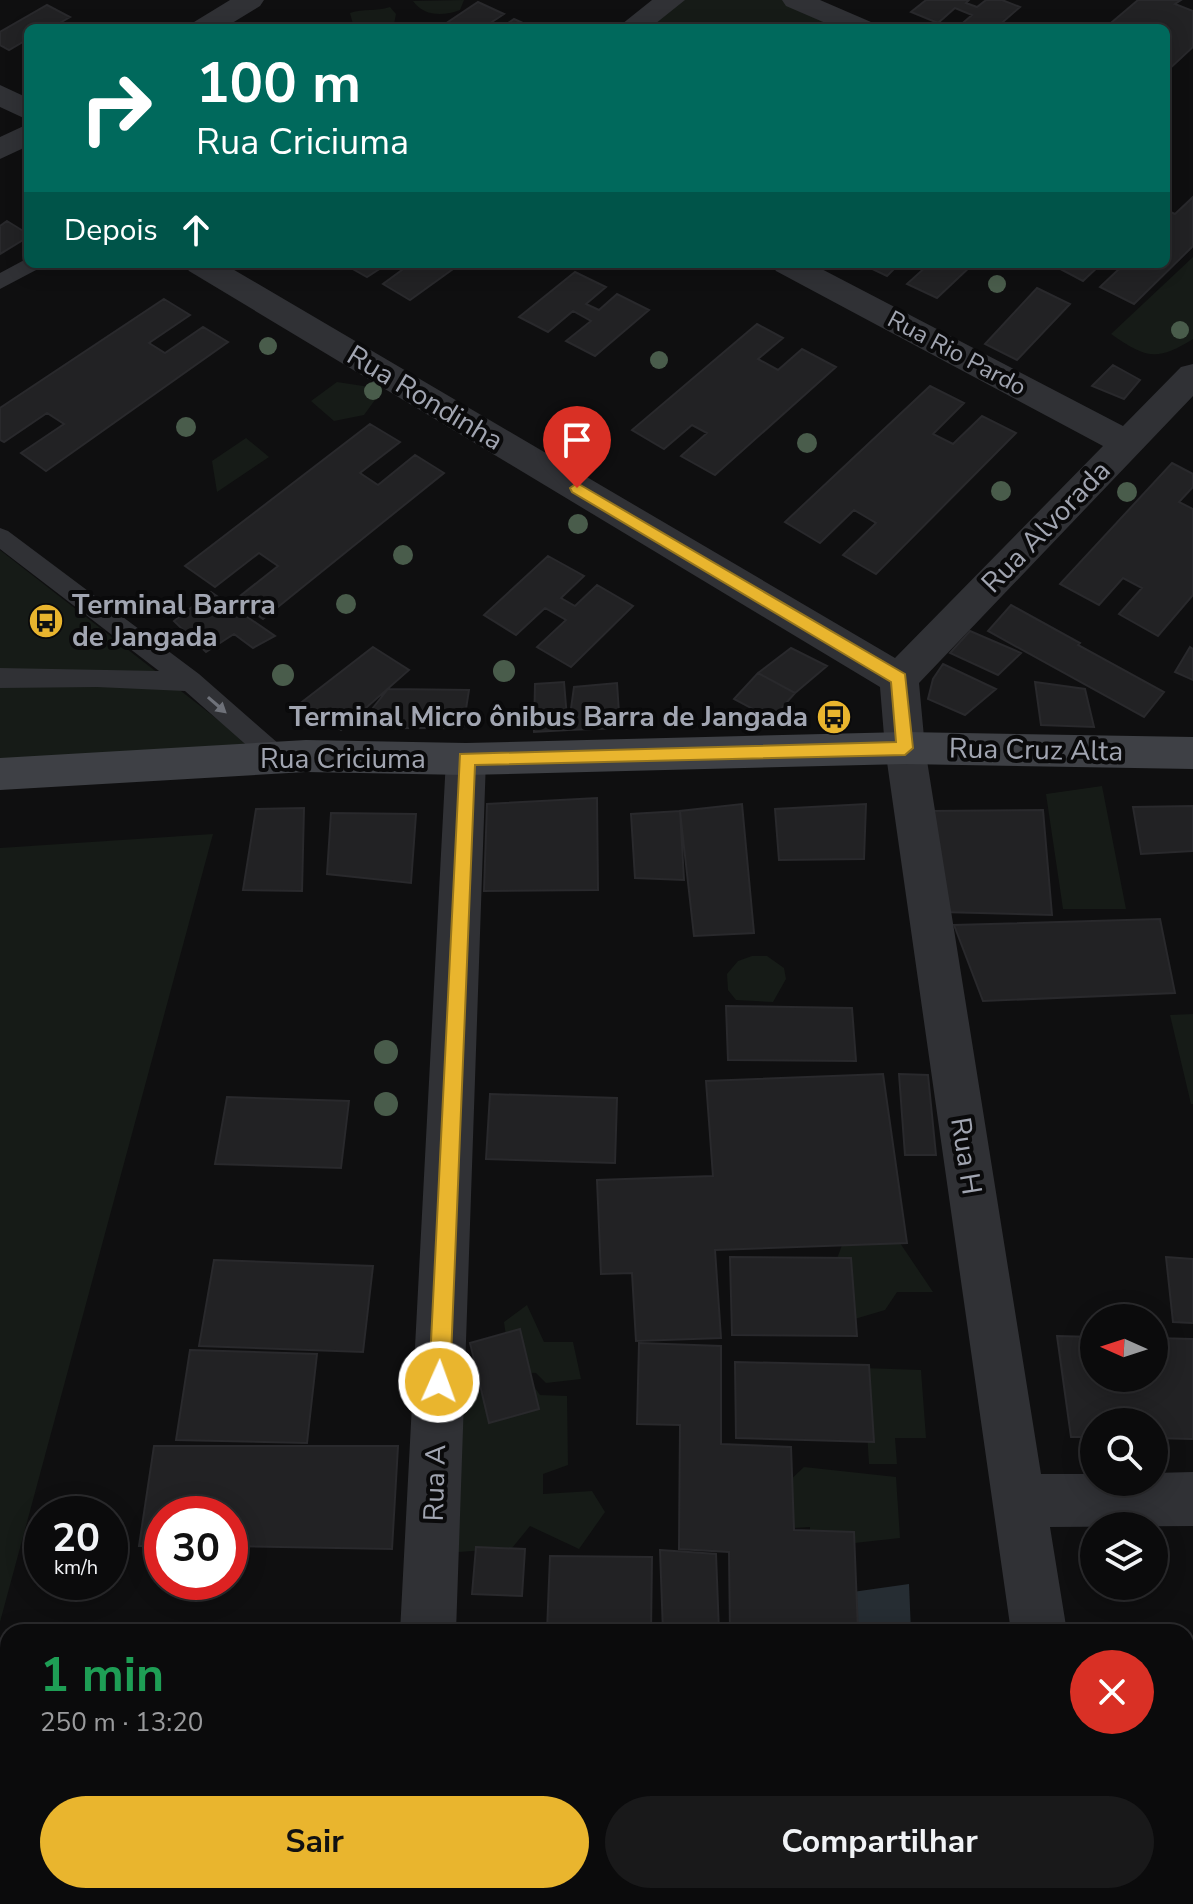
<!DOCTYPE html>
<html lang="pt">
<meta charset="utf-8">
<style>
:root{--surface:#0b0b0c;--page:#19191a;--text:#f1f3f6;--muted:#9a9b9d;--line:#2b2b2d;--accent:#e9b52e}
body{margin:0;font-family:"Nunito Sans",sans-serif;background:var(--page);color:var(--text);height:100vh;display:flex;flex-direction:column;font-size:30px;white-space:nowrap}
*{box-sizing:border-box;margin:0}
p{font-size:26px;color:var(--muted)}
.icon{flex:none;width:44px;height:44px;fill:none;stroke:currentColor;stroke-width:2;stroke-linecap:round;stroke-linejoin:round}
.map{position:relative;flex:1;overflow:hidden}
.panel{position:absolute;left:0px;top:1624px;width:1194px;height:280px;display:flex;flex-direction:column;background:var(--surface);border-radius:24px 24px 0 0;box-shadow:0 4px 20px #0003,0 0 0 2px var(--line)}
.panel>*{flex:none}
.guide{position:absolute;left:24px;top:24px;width:1146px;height:244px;border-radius:12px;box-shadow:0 4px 20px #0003,0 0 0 2px var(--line);background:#00695c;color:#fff;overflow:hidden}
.needle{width:52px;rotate:273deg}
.tools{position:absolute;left:1080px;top:1304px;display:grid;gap:16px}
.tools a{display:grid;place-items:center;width:88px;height:88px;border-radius:50%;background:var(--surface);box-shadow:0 4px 20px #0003,0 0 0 2px var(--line);font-size:40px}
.speed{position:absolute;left:24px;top:1496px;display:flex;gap:16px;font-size:40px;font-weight:700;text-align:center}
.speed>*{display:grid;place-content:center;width:104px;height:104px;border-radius:50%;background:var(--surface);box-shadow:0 4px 20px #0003,0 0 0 2px var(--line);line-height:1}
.speed small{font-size:20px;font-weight:400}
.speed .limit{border:12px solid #d22;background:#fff;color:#111}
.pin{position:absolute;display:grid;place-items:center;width:68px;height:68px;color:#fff;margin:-82px -34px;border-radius:50% 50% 50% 0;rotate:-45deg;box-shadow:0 0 8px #0007}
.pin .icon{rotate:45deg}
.me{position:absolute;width:88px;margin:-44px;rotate:2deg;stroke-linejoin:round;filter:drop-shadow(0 0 6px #0008)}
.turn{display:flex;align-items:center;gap:28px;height:168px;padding:0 40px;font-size:36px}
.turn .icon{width:104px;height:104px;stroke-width:2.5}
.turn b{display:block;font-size:56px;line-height:68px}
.then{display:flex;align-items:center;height:76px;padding:0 40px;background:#0003;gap:16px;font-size:30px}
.round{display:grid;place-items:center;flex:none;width:84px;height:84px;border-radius:42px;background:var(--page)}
.headline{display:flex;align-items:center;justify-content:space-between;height:136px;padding:0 40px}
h1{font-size:48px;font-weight:700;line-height:60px;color:#1e9e55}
.cta{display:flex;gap:16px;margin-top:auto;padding:16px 40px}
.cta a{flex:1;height:92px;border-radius:48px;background:var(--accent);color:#111;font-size:32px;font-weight:700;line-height:92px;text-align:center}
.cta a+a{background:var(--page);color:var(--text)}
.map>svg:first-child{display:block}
.green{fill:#161b17}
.water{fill:#262d33}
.building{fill:#222224;stroke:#29292c;stroke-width:2}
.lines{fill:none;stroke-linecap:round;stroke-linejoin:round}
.service{fill:#303135;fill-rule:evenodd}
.minor{fill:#303135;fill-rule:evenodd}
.secondary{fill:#3e4045;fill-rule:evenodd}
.tree{fill:#495c4b}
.oneway{fill:#6e7179}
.route{fill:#e9b52e;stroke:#97761e;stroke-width:2}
.labels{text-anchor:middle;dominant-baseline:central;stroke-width:8;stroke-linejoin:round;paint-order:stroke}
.far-street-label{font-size:24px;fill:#a1a5b1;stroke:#0a0a0b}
.street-label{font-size:28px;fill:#a1a5b1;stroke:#0a0a0b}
.poi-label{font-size:28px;font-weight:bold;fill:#a1a5b1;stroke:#0a0a0b;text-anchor:start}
</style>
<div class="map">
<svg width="1193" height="1904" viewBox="0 0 1193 1904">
<rect width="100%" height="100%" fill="#0f0f10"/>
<!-- green -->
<path class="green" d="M464,0L460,10C444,16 424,17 413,1Z
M671,0H796L861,28H631Z
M390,7L396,14L394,24L386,28H354L350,13C364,8 375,12 390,7Z
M1193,257V339C1156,362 1146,358 1111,334Z
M337,382L383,389L364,415L334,421L311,401Z
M246,438L269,457L217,492L212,461Z
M0,550L249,744L0,760Z
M1102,786L1126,909H1063L1046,794Z
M213,834L0,1622V848Z
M752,956H767L784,968L786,979L773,1002L736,1000L728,990L727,974L738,961Z
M1193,1014V1104H1191L1170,1015Z
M846,1234L896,1237L933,1292H897L885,1310L848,1321L831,1275Z
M527,1305L544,1342H573L581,1379L546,1383L536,1373L511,1372L504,1322Z
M863,1368L921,1370L926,1438H895L897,1464H869Z
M535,1388L540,1395L567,1396L568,1465L543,1474V1494L592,1491L605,1512L579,1549L530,1526L512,1548L445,1553V1439L470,1392Z
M804,1467L896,1477L900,1538L809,1548L810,1527L777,1529L767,1502Z"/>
<!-- water -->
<path class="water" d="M909,1584L911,1632H815L810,1598Z"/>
<!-- building -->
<path class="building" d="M926,0H969L966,3L977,7L986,0H1002L1020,7L996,28H957L972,15L955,8L938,23L911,12Z
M1138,0H1181L1175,4L1193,11V47L1166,72V28H1105Z
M478,2L504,14L486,26L490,28H439Z
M47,5L70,17L51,28H28V39L9,50L0,45V32Z
M514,19L534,28H501Z
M1193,197V246L1134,304L1100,287L1120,268L1112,264H1166V210L1175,214Z
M7,221L28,234V237L0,254V226Z
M344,264H387L367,277Z
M410,264H409H460L410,300L383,284Z
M862,264H899L887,276Z
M925,264H973L937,298L907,284L928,265Z
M1051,264H1101L1083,281Z
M575,272L606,287L586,304L599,310L617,294L649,310L595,356L566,341L591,321L573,311L548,332L519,317Z
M1037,288L1070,304L1017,360L985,344Z
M164,299L190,315L149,343L165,353L203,327L228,342L46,471L21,453L64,424L47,413L4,442L0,440V408Z
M757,324L783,338L758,359L778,370L802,349L836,367L715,475L681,456L707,433L692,425L664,449L632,430Z
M1113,365L1140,380L1124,399L1092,386Z
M930,386L964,403L933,434L953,444L982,416L1016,433L876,574L843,555L876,523L854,510L820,543L785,522Z
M370,424L400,442L360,473L378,485L415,455L444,473L263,619L235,600L278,566L259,553L215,587L185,566Z
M1172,463L1193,474V487L1179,502L1193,509V595L1158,636L1119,614L1142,588L1123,578L1099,605L1060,584Z
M548,556L584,576L561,598L575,606L597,585L633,606L571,667L537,647L566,620L545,608L516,635L484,615Z
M211,592L275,636L253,648L234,634L206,652L174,621Z
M1011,605L1080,643L1078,645L1164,692L1144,717L988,631Z
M970,631L1021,653L998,675L950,653Z
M373,647L409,670L341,730L302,702Z
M1190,647L1193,649V680L1175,672Z
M791,648L827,666L795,693L758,673Z
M943,664L996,689L965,715L928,699L933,679Z
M758,673L795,693L772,719L734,699Z
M564,682L568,730L534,732L535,684Z
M1035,682L1085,689L1094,727L1041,725Z
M617,683L620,728L568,730L574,687Z
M388,689L469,690L463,728H357Z
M597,798L598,890L484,891L487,804Z
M742,804L754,933L694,936L680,811Z
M866,804L864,859L779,860L775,809Z
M1193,806V851L1141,854L1133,807Z
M304,808L302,891L243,890L256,809Z
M1043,810L1052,915L942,912L929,811Z
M680,811L684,880L635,878L631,814Z
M331,813L416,814L411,883L327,874Z
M1160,919L1175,993L983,1001L954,925Z
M726,1006L852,1008L856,1061L728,1060Z
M883,1074L907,1243L715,1250L721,1338L636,1341L632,1273L601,1274L597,1180L713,1176L706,1081Z
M899,1074L928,1075L936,1155H905Z
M490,1094L617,1098L615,1163L486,1159Z
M227,1097L349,1101L341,1168L215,1164Z
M730,1257L851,1258L857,1336L732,1335Z
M1166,1257L1193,1259V1323L1173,1322Z
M214,1260L373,1266L363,1352L199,1346Z
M520,1329L539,1409L489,1423L470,1343Z
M1057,1336L1094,1337V1378H1154V1338L1193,1339V1439L1154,1438V1422H1094V1437H1071Z
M639,1343L721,1346V1444L791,1447L794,1530L854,1532L858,1632H730L729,1552L679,1549L680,1425L637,1424Z
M190,1350L317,1354L307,1443L176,1440Z
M735,1362L869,1365L874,1442L736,1438Z
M154,1446H398L392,1549L230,1546V1514H162V1546H139Z
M476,1547L525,1549L522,1596L472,1594Z
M660,1550L716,1554L719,1632H663Z
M550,1556L652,1557L651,1632H547Z
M645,1896H725V1904H645Z
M777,1896H1022L1023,1904H777Z"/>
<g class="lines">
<!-- service -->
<path class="service" d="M28,258V264H41L38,269L0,289V273Z
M0,528L8,531L199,674L287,751L291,758L287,765L278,768L269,765L185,691L97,687L0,688V668L159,671L0,549Z"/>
<!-- minor -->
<path class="minor" d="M230,0H264L260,6L224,28H190L194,22Z
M652,0H685L650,28H617Z
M782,0H820L871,22L875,28H837L786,6Z
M0,85L28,98V120L0,107Z
M28,124V146L0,159V137Z
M184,264H224L895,658L1103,446L776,271L771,264H812L1123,426L1181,367L1193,364V396L919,683L925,748L1041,1474H1094V1482H1154V1473L1193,1472V1526L1050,1527L1067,1632H1011L885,748L880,687L189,271Z
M466,743L480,748L486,759L456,1632H400L446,759L452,748Z
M387,1896H447V1904H387Z
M1051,1896H1111L1112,1904H1052Z"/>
<!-- secondary -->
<path class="secondary" d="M905,732L1193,737V769L905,764L466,775L306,772L0,790V758L306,740L466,743Z"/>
</g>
<!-- trees -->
<g class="tree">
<circle cx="997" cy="284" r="9"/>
<circle cx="1180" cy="330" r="9"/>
<circle cx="268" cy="346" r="9"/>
<circle cx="659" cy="360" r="9"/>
<circle cx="373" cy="391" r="9"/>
<circle cx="186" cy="427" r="10"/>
<circle cx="807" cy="443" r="10"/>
<circle cx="1001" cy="491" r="10"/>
<circle cx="1127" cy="492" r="10"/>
<circle cx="578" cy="524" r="10"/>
<circle cx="403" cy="555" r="10"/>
<circle cx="346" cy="604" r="10"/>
<circle cx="504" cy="671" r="11"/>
<circle cx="283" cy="675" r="11"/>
<circle cx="386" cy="1052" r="12"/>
<circle cx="386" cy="1104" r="12"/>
</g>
<!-- one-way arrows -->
<defs><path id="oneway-solid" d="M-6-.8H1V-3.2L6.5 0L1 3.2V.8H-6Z" transform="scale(2)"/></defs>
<use class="oneway" href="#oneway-solid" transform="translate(217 705) rotate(41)"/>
<!-- route -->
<path class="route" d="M577,483L905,674L913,748L905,755L475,765L450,1382L447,1390L439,1393L432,1390L429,1382L460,754L896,742L891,682L572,492L570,488Z"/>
<!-- icons -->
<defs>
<g id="bus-disc" transform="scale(1.8)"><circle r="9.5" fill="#e9b52e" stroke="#0a0a0b"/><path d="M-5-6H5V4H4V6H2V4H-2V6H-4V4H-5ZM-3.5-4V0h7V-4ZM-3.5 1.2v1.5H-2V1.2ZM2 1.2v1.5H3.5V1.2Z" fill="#111"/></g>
</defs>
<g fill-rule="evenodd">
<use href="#bus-disc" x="46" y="621"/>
<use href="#bus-disc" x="834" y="717"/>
</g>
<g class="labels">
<!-- far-street labels -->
<g class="far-street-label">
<text transform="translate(957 353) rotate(28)">Rua Rio Pardo</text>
</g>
<!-- street labels -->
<g class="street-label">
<text transform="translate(425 398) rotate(31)">Rua Rondinha</text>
<text transform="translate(1046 527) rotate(-46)">Rua Alvorada</text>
<text transform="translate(1036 750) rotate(1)">Rua Cruz Alta</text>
<text x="343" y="759">Rua Criciuma</text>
<text transform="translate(966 1156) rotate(81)">Rua H</text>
<text transform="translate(435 1483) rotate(-88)">Rua A</text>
</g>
<!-- poi labels -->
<g class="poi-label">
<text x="72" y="605">Terminal Barrra<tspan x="72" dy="32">de Jangada</tspan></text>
<text x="808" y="717" text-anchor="end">Terminal Micro ônibus Barra de Jangada</text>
</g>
</g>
</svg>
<div class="tools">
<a><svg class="needle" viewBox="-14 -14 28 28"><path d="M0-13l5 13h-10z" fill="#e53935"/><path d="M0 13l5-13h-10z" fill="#9a9b9d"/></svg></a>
<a><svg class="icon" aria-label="search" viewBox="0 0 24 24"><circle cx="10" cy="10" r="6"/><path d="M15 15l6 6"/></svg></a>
<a><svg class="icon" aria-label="layers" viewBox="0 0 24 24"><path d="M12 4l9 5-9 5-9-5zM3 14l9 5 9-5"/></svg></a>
</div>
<div class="speed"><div>20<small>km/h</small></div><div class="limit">30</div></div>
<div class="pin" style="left:577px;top:488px;background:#d93025"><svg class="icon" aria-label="arrive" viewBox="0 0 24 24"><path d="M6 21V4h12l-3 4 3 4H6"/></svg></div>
<svg class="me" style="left:439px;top:1382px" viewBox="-20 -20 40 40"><circle r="17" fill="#e9b52e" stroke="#fff" stroke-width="3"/><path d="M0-11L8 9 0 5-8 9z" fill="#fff"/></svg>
<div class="guide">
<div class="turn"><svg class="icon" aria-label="right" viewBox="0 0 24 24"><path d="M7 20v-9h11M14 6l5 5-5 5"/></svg><div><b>100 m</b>Rua Criciuma</div></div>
<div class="then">Depois<svg class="icon" aria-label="ahead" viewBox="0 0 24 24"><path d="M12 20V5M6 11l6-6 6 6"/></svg></div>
</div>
<section class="panel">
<div class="headline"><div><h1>1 min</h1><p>250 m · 13:20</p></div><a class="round" style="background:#d93025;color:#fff"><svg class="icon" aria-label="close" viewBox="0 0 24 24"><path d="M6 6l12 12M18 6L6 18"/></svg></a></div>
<div class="cta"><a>Sair</a><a>Compartilhar</a></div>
</section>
</div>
